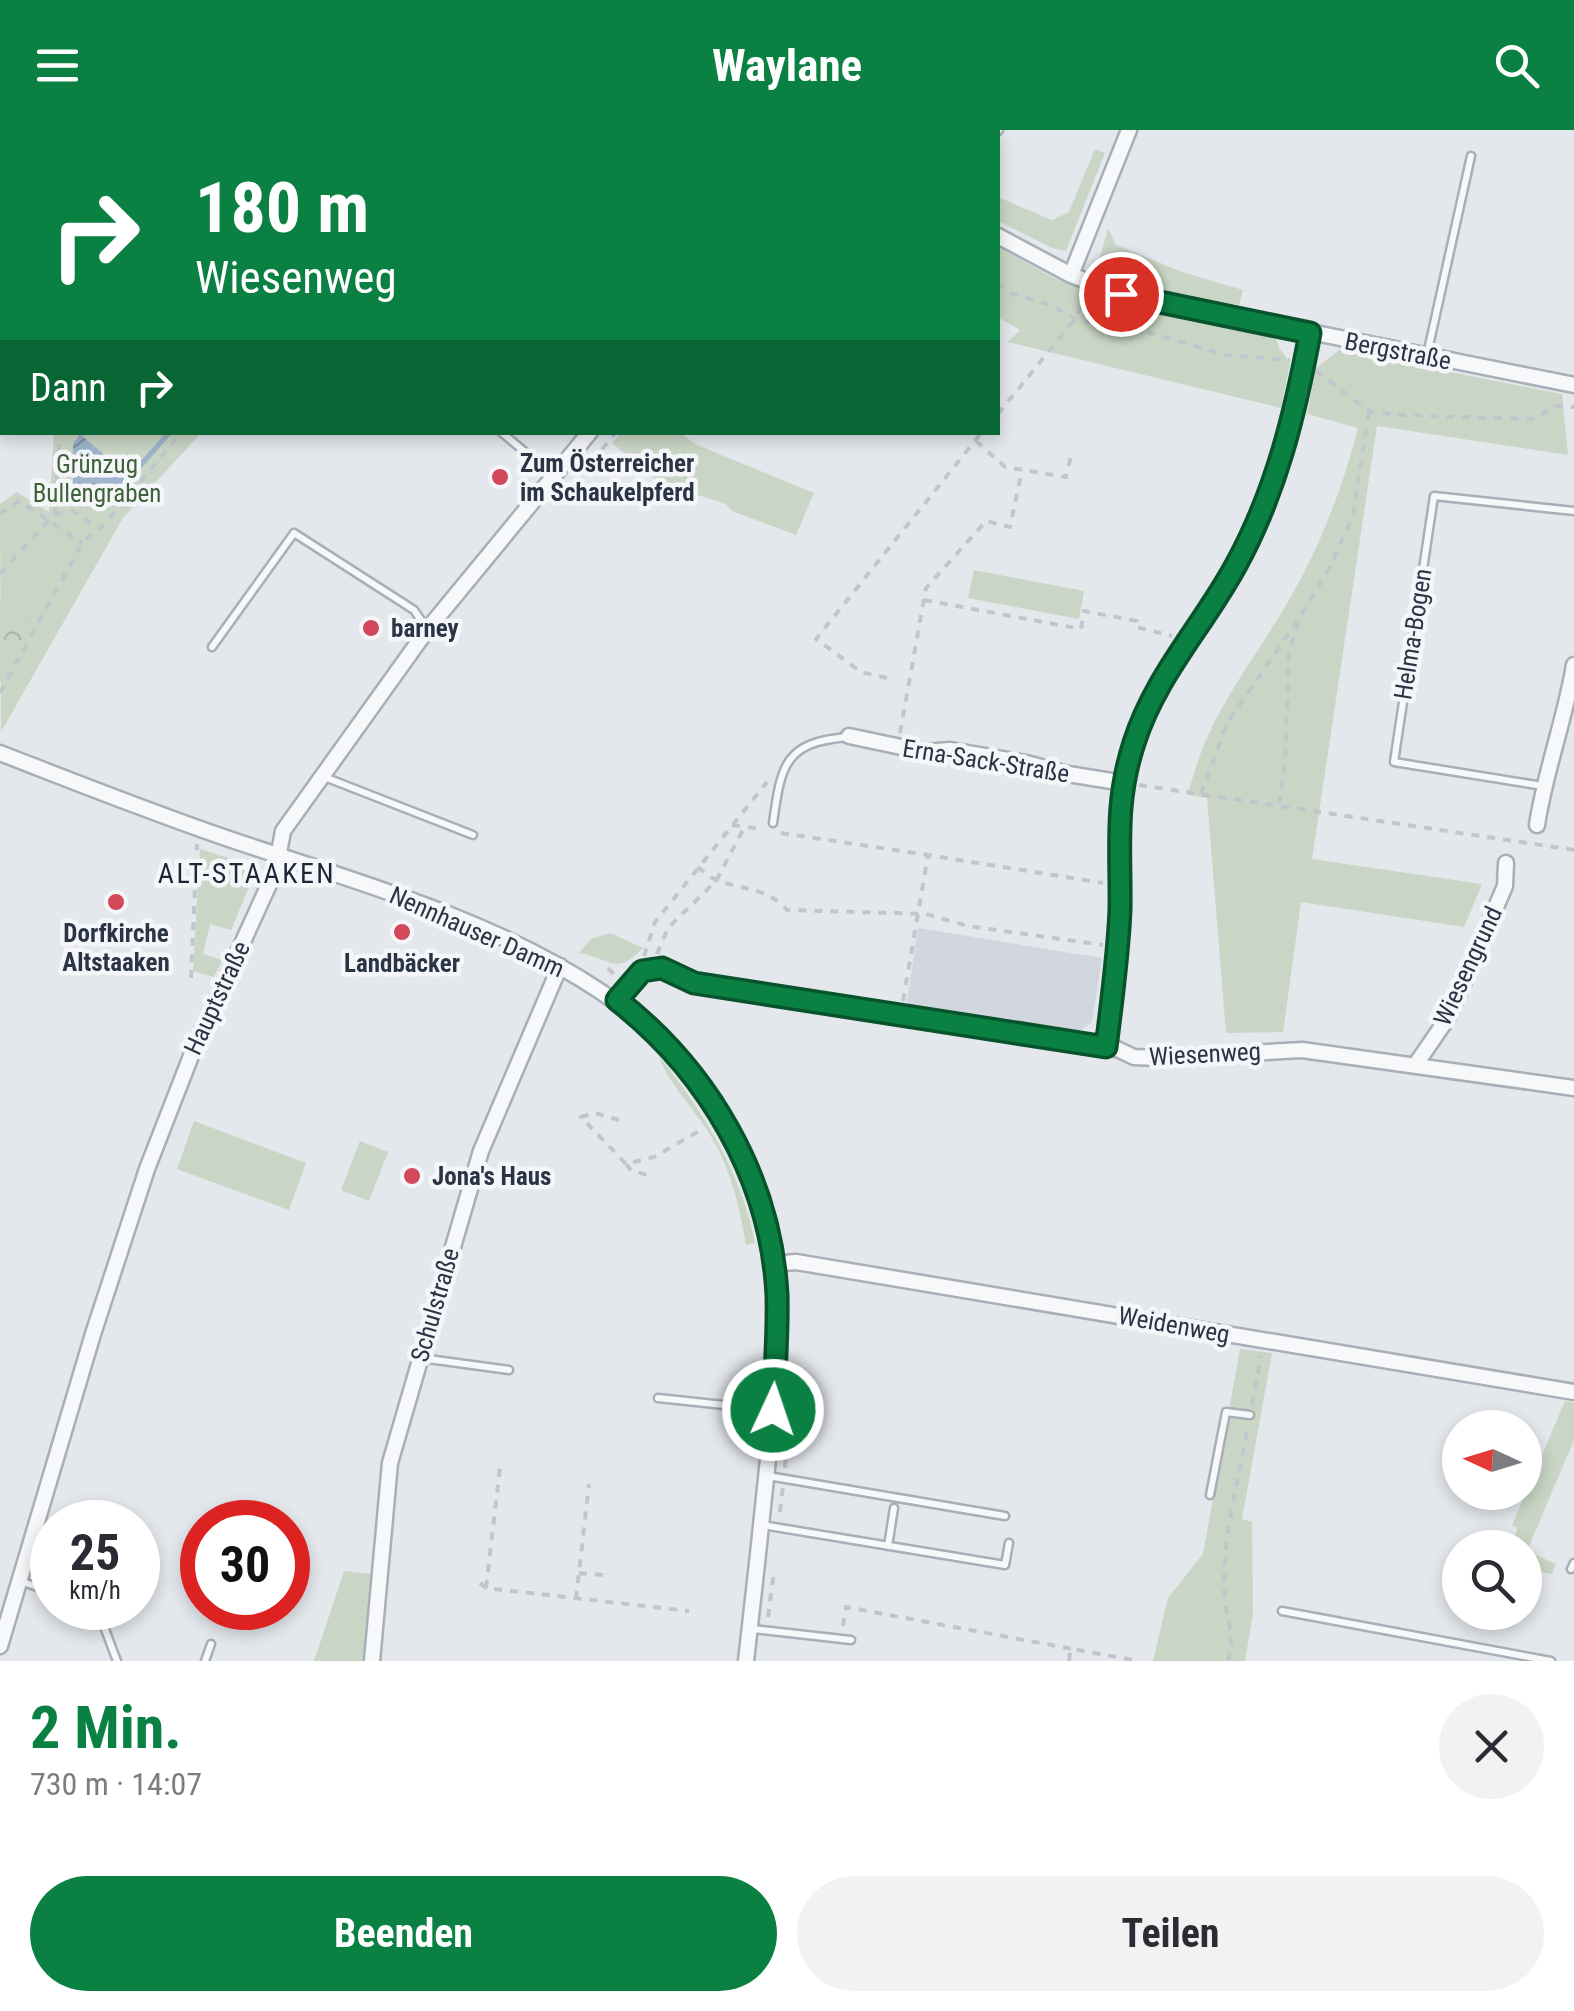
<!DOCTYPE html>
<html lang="de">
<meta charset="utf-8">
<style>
:root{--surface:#fff;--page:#f2f2f3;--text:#2b2b33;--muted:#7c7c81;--accent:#0b8043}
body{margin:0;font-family:"Roboto Condensed",sans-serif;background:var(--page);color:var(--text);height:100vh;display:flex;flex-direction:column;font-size:38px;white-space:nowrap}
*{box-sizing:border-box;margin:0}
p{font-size:32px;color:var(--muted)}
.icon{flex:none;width:55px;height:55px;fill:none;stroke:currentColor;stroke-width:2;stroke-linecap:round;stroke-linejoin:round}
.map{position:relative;height:1531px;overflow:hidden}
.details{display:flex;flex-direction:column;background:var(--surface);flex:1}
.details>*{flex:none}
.guide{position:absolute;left:0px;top:0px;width:1000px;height:305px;box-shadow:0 5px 15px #0003;background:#0b8043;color:#fff;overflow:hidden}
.needle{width:65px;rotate:274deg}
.controls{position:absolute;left:1442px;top:1280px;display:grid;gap:20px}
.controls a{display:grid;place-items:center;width:100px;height:100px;border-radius:50%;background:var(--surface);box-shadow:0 5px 15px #0003;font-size:50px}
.speed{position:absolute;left:30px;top:1370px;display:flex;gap:20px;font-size:50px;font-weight:700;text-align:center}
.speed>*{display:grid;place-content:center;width:130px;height:130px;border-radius:50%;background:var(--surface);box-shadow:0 5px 15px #0003;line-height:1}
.speed small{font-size:25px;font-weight:400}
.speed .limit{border:15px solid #d22;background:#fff;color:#111}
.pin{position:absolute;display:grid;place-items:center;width:85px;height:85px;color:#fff;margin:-42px;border:5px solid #fff;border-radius:50%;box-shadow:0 2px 10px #0007}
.me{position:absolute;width:110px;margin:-55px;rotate:3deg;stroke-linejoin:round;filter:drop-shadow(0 0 8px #0008)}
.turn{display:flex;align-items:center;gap:35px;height:210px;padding:0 30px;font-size:45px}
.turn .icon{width:130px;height:130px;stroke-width:2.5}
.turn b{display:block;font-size:70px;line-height:85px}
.then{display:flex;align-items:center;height:95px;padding:0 30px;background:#0003;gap:20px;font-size:38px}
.round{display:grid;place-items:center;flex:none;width:105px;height:105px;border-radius:52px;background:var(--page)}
.summary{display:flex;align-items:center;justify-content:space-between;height:170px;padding:0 30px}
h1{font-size:60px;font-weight:700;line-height:75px;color:var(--accent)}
.action{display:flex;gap:20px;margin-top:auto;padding:20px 30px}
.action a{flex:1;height:115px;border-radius:60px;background:var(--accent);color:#fff;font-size:40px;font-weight:700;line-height:115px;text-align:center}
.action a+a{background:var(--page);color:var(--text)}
header{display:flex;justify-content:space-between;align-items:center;height:130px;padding:0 30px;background:var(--accent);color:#fff;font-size:45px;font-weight:700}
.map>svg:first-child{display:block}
.built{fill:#d2d6de}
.green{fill:#c9d6c5}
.forest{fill:url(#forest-crowns)}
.water{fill:url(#water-waves)}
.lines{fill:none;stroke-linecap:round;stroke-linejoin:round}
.stream{stroke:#9fb4cc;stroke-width:5}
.lane-casing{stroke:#a9aeb7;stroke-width:11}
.street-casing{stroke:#a9aeb7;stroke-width:19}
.path{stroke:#c2c5cb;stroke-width:4;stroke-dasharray:8 8;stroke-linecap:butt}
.lane{stroke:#f7f8fa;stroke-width:6}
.street{stroke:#f7f8fa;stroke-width:14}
.route-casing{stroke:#07532c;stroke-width:25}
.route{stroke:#0b8043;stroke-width:18}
.poi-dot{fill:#d1495b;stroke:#f4f6f9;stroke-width:4}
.labels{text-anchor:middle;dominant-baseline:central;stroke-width:9;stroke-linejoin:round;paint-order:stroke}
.street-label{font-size:25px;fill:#2b3445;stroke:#f4f6f9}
.poi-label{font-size:25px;font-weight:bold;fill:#2b3445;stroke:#f4f6f9;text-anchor:start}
.park-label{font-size:25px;fill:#3f6138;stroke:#f4f6f9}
.neighbourhood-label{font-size:28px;letter-spacing:2.5px;fill:#1d2536;stroke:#f4f6f9}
</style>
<header><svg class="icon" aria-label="menu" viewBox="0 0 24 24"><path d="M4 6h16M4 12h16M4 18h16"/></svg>Waylane<svg class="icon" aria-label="search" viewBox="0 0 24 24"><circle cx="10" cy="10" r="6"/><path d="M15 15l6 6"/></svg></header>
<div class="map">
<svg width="1574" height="1531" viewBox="0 0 1574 1531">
<defs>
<pattern id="forest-crowns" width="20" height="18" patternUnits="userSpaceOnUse" patternTransform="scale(2.5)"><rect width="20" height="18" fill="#c9d6c5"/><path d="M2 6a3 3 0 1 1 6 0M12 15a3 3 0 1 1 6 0" fill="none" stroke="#adb8ab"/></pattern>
<pattern id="water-waves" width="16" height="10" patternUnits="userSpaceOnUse" patternTransform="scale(2.5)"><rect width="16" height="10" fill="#9fb4cc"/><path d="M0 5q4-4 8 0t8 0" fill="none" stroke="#8293a7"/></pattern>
</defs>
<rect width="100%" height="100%" fill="#e4e7ec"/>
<!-- built -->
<path class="built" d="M918,798L1102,828L1092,892L1077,903L906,877Z"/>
<!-- green -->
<path class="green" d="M0,0H474L2,2V246Z
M1095,19L1105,23L1066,121L1052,118L998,91V67L1052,90L1069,82Z
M1108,98L1116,115L1182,142L1243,160L1239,175C1205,169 1115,161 1100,128Z
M998,117L1054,148L1119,173L1276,207L1279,218L1290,233L1281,278L1008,212L1020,200L998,187Z
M1339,220L1562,264L1568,325L1377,296L1312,729L1482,754L1464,797L1301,772L1283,902L1226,903L1207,668L1188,665C1207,585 1246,543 1286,475C1319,420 1342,360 1358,298L1307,284L1316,238Z
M54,303H201L123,388L1,602L0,374L17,362L49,382Z
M621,303H680L697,315L814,363L796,405L732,381L726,374L660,353L612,313Z
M974,440L1084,461L1079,489L968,468Z
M200,719L250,735L254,745L231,800L210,794L203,824L222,830L214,847L193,841Z
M610,803L643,818C616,847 610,828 579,823L591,809Z
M658,925C703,981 741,1041 755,1113L746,1115C739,1073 729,1032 705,997C689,973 668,952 658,925Z
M194,991L306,1033L289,1080L177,1039Z
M360,1011L388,1022L369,1071L341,1060Z
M1240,1219L1272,1223L1242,1389L1252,1392L1253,1484L1245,1531H1153L1168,1468L1203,1424Z
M1565,1271L1574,1273V1310L1527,1421L1556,1434L1552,1444L1525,1439V1418L1513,1417L1517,1398L1512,1395Z
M344,1441L371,1444L363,1531H314Z"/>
<!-- forest -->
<path class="forest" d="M0,471L34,489L0,552Z"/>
<!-- water -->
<path class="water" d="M80,304L130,347L101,382L73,354V314Z"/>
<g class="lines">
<!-- stream -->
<path class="stream" d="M441,2L443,0
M130,347L170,302"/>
<!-- lane casing -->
<g class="lane-casing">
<path id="lane" d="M997,2L999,0
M1427,225L1471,26
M501,302L553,345
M212,517L294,403L414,480L427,499
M322,646L473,705
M1543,656L1394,632L1434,366L1574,381
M773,693C781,636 784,612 848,607
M421,1228L509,1240
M658,1268L772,1280
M768,1346L1005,1386
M1210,1365L1226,1282L1250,1285
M762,1395L1005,1435L1009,1413
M888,1416L894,1378
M1571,1439L1574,1433
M20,1451L52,1462
M89,1478L100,1486L117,1531
M1282,1481L1551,1531
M753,1499L851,1510
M205,1531L211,1514"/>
</g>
<!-- street casing -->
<g class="street-casing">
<path id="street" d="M998,106L1071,145L1121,164L1574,255
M1071,145L1129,0
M849,606L925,622L950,620L1026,633L1068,644L1124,653
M0,623C80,654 160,686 241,713C470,789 738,856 774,1138C781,1198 775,1260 769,1320C762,1390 754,1461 746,1531
M1537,695C1545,641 1565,590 1574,535
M617,870L642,841L662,838L694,853L1117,919L1134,927L1157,928L1302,920L1574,958
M1105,917C1112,871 1119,826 1120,780C1121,719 1114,674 1134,613C1156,546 1203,496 1236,435C1275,362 1295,284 1310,203
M1416,934L1447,889L1466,847L1505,756L1506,733
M773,1134L796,1132L1574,1262
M0,1516L93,1204L147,1039L191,926L276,739L283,701L427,500L590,302
M372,1531L390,1333L481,1021L560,836"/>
</g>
<!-- path -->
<path class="path" d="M686,0L690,2
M736,0V2
M134,2L138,0
M458,2L461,0
M0,58L2,57
M998,153L1010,163L1051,175L1075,189L1145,202L1227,225L1290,230
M1316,241L1369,281L1398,285L1532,289L1557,276L1574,277
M998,284L1075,189L1084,168
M976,311L1005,337L1066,347L1072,321
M572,357L616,302
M0,384L19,371L82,413
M55,384L73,381L98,399
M0,444L55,384L60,302
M924,470L1081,499L1084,481L1137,491L1136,497L1172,506
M887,548L861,542L816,509L982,302
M0,563L82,413L103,396L182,302
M900,603L926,458L986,391L1010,397L1022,340
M1139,655L1574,720
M1201,664L1227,593L1298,490
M1279,674L1285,634L1289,523L1300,487L1330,437L1353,386L1369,281
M732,695L762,699
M781,703L928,725
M698,737C704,742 711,749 719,751C745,760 767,758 787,780L926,784L968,796L1103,815
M657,824L668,798L716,751L744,698
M644,826L655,792L767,652
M608,838L617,848
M191,848L197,714
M903,871L928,725L1103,753
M619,990L595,983L581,987L626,1034L654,1027L704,998
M626,1034L632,1041L652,1046
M1252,1275L1261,1226
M785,1338L788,1302
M780,1382L783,1357
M579,1443L603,1445
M480,1453L486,1458L689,1481
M486,1458L500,1337
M576,1469L589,1354
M768,1487L774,1442
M843,1496L846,1477L1078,1520
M1069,1531L1070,1522L1078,1520L1139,1531
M1228,1531C1236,1502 1224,1484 1224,1455C1224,1401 1239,1347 1248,1295"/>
<!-- lane -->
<use href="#lane" class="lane"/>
<!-- street -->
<use href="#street" class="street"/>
</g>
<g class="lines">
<!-- route casing -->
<g class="route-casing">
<path id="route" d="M773,1280C775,1242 778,1203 777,1165C771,1048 708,941 617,870L642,841L662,838L694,853L1106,917C1112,871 1118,826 1120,780C1121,720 1114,674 1134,613C1155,546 1203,496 1236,435C1276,362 1295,284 1310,203L1121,164"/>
</g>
<!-- route -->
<use href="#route" class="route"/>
</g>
<!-- markers -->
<g class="poi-dot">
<circle cx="500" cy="347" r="10"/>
<circle cx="371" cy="498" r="10"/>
<circle cx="116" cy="772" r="10"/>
<circle cx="402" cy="802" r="10"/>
<circle cx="412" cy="1046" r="10"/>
</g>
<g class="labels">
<!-- street labels -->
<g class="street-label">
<text transform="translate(1398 221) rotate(11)">Bergstraße</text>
<text transform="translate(1413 504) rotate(-81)">Helma-Bogen</text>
<text transform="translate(986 631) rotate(9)">Erna-Sack-Straße</text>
<text transform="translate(477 802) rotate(24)">Nennhauser Damm</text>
<text transform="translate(1468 836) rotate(-65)">Wiesengrund</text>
<text transform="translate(217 868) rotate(-65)">Hauptstraße</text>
<text transform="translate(1205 924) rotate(-3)">Wiesenweg</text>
<text transform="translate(435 1175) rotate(-74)">Schulstraße</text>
<text transform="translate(1174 1195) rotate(10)">Weidenweg</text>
</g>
<!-- poi labels -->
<g class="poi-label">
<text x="520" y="333">Zum Österreicher<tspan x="520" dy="29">im Schaukelpferd</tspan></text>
<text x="391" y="498">barney</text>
<text x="116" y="803" text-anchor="middle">Dorfkirche<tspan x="116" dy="29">Altstaaken</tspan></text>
<text x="402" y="833" text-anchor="middle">Landbäcker</text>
<text x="432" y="1046">Jona's Haus</text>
</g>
<!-- park labels -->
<g class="park-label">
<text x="97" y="334">Grünzug<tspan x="97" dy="29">Bullengraben</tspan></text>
</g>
<!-- neighbourhood labels -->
<g class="neighbourhood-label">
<text x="247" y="743">ALT-STAAKEN</text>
</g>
</g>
</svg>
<div class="controls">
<a><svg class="needle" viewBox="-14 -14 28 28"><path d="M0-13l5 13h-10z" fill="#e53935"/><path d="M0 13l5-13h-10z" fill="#7c7c81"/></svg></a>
<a><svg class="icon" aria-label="search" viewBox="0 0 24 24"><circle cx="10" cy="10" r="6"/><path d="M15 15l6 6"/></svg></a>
</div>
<div class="speed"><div>25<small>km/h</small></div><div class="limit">30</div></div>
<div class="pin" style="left:1121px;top:164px;background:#d93025"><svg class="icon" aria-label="arrive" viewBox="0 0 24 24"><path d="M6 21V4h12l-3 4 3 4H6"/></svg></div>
<svg class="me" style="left:773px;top:1280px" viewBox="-20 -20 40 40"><circle r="17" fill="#0b8043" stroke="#fff" stroke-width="3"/><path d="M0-11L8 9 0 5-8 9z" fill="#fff"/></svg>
<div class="guide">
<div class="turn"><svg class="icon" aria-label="right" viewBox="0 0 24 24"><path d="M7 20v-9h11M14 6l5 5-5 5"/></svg><div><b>180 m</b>Wiesenweg</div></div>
<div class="then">Dann<svg class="icon" aria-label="right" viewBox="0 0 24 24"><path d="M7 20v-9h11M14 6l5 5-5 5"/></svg></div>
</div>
</div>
<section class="details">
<div class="summary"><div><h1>2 Min.</h1><p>730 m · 14:07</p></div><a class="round"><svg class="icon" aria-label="close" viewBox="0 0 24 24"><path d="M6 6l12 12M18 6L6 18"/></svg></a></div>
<div class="action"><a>Beenden</a><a>Teilen</a></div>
</section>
